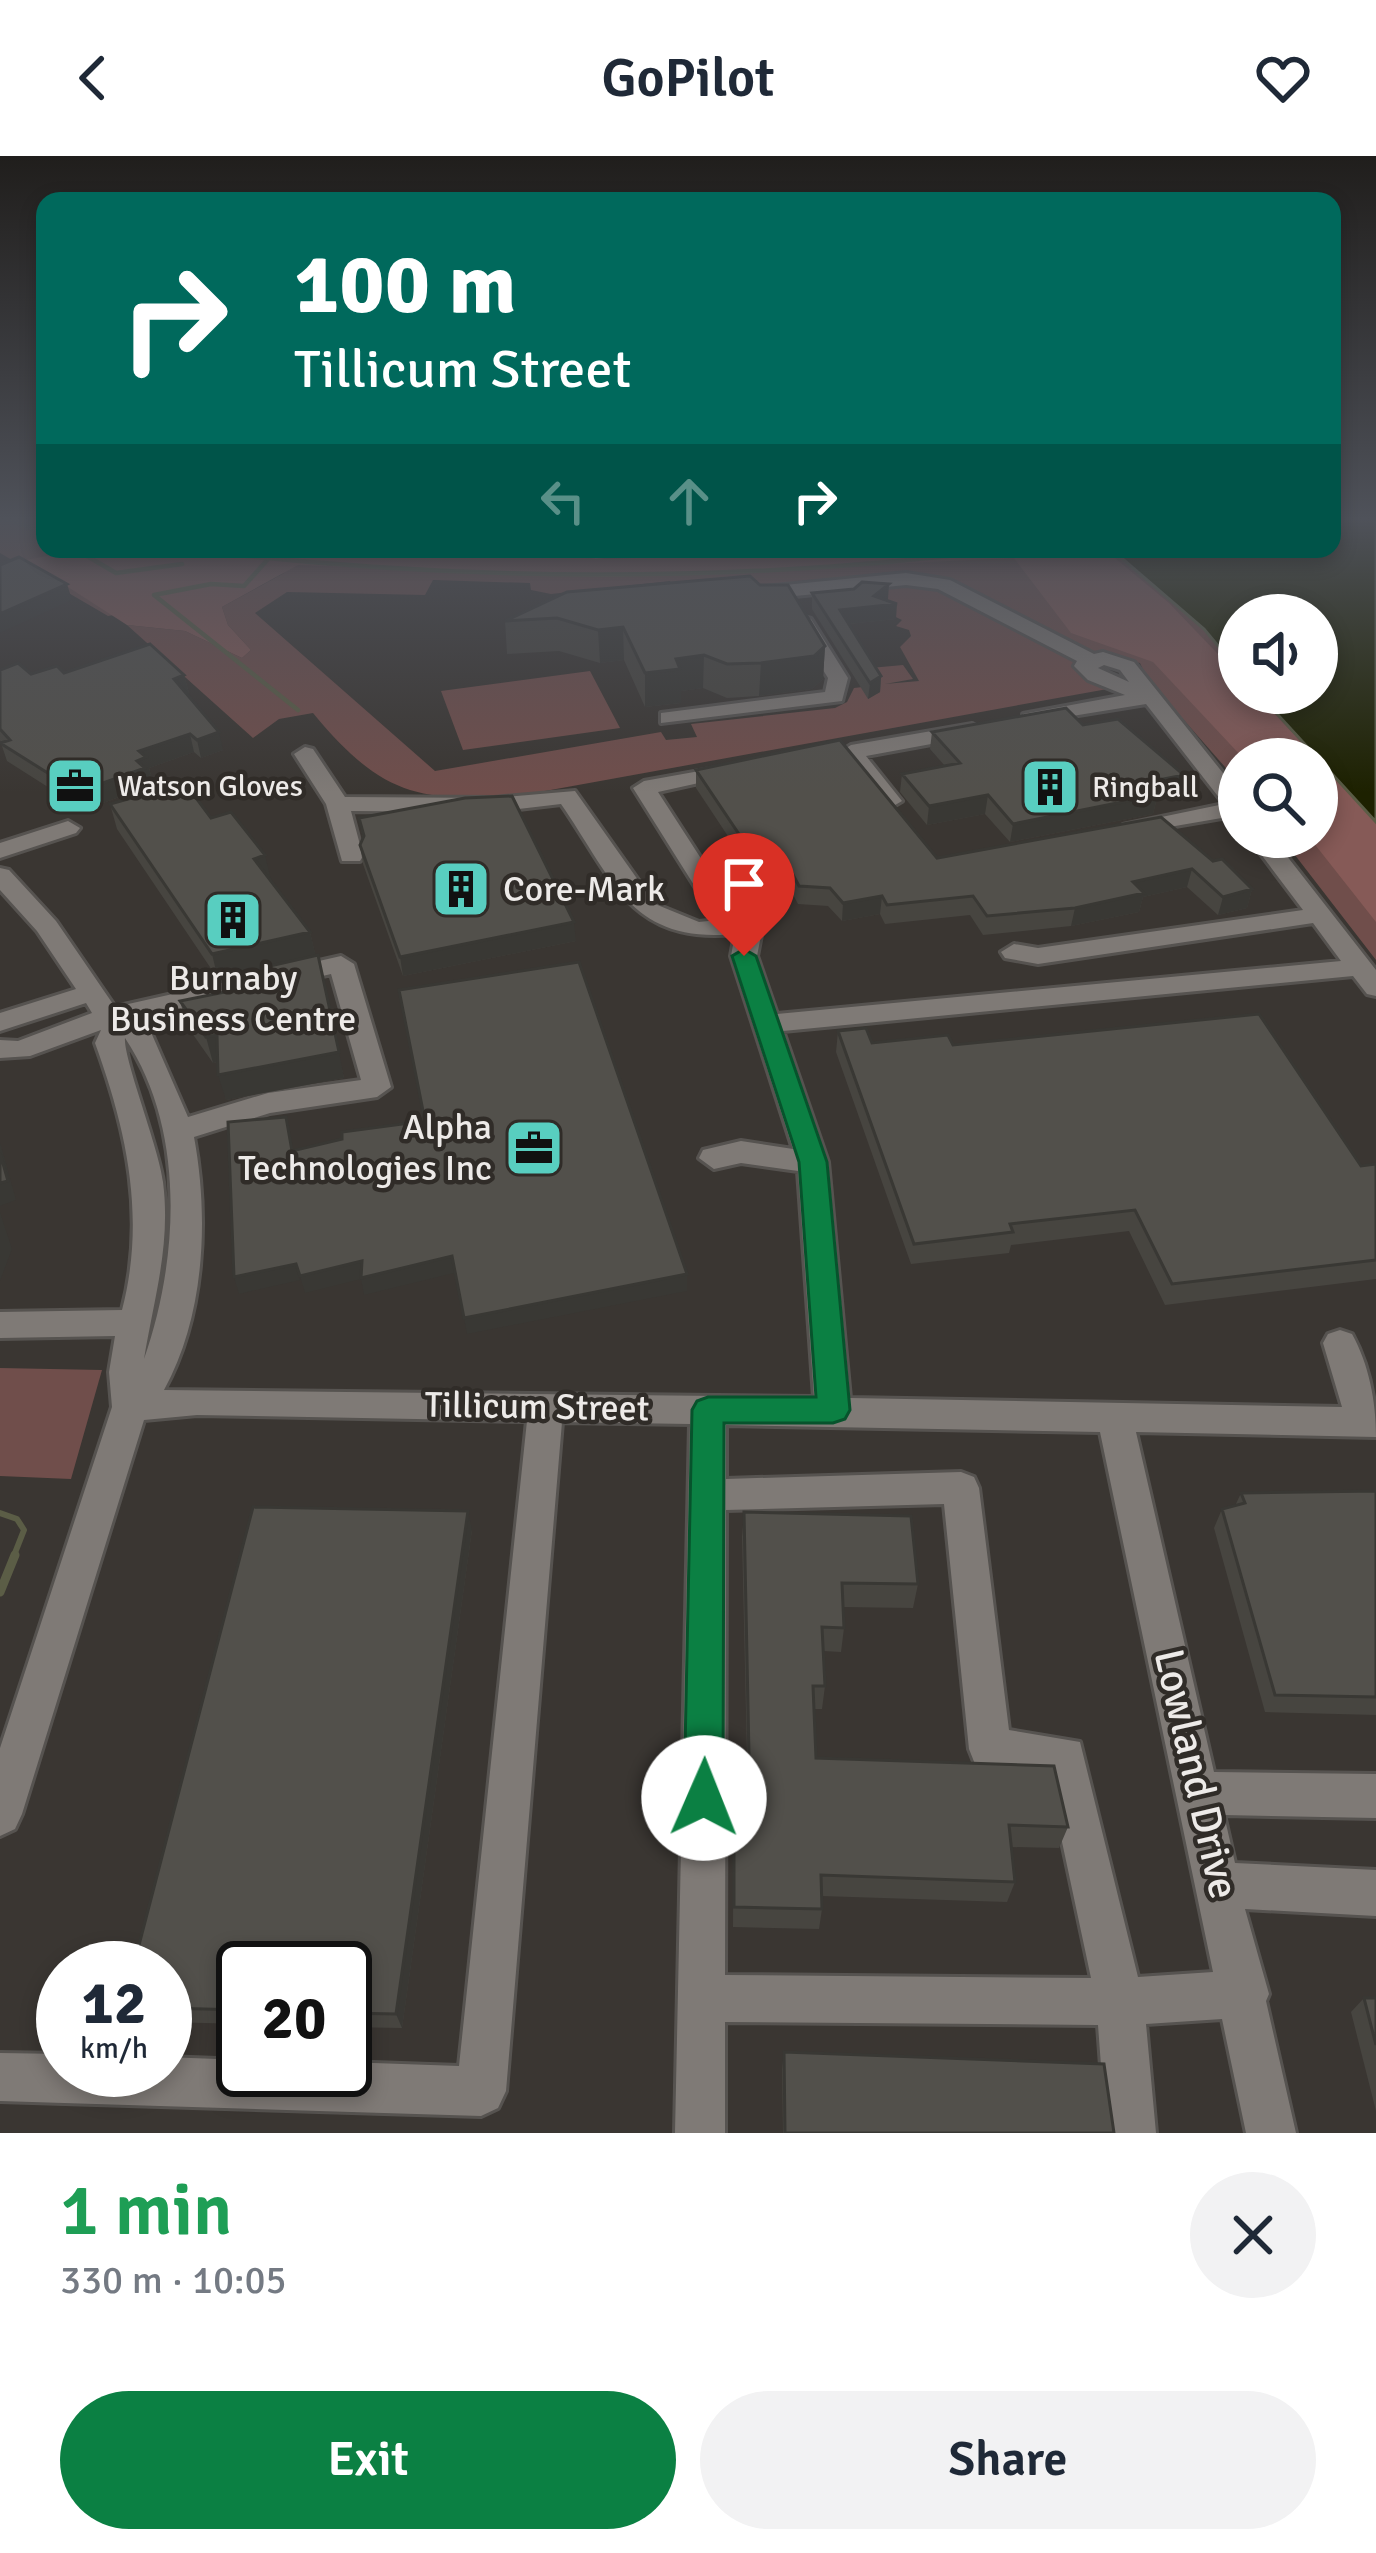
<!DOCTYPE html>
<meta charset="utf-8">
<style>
:root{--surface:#fff;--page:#f2f2f3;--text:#1f2937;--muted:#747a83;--accent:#0b8043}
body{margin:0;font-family:Signika,sans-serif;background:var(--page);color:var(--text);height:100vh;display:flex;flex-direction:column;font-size:45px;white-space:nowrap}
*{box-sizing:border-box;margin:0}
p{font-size:39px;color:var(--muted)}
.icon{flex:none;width:66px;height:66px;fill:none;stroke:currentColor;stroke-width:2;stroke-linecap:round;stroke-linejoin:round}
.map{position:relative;height:1977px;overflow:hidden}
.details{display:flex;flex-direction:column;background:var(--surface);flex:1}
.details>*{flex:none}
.guide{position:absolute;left:36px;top:36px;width:1305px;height:366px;border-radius:24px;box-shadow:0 6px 18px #0003;background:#00695c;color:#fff;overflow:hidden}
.controls{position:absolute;left:1218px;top:438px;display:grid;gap:24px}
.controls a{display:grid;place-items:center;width:120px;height:120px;border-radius:50%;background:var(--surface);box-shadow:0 6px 18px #0003;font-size:60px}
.speed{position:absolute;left:36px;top:1785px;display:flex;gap:24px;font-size:60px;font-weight:700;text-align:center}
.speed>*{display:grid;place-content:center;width:156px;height:156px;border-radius:50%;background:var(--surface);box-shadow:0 6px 18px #0003;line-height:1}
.speed small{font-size:30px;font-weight:400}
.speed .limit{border:6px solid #111;border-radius:18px;background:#fff;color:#111}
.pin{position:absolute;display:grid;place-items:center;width:102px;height:102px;color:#fff;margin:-123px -51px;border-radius:50% 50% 50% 0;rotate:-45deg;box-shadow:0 0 12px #0007}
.pin .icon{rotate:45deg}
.me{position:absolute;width:132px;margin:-66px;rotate:1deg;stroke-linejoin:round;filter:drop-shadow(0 0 9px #0008)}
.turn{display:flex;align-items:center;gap:42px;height:252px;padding:0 60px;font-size:54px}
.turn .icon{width:156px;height:156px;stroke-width:2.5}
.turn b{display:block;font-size:84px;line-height:102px}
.lanes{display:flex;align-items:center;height:114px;padding:0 60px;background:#0003;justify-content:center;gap:60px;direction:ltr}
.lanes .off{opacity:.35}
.round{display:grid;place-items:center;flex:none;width:126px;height:126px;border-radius:63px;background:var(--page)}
.headline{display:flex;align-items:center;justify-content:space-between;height:204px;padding:0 60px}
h1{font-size:72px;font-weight:600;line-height:90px;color:#1e9e55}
.action{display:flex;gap:24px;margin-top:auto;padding:24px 60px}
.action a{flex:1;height:138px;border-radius:72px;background:var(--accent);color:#fff;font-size:48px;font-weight:600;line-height:138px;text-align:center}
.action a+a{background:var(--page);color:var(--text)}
header{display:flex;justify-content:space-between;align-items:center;height:156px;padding:0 60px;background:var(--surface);font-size:54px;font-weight:600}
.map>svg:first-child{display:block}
.green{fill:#704e4b}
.forest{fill:#865a57}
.water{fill:#1d2100;stroke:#5b5d46;stroke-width:3}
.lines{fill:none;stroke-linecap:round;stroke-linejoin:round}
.stream-far2{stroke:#5b5d46;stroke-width:4.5}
.stream-far1{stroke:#5b5d46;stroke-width:6}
.stream{stroke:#5b5d46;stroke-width:9}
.minor-casing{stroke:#565350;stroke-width:6}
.minor{fill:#7f7a76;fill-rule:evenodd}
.rail{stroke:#d2cecc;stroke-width:4.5}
.wall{fill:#474540}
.shaded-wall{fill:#393834}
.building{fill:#52504b;stroke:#393834;stroke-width:3}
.route{fill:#0b8043;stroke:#07532c;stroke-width:3}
.labels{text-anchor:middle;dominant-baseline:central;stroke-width:9;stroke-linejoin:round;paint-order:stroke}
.far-poi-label{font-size:30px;fill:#edeae8;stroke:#302c28;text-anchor:start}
.poi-label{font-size:36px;fill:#edeae8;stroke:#302c28;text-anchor:start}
.street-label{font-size:36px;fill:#edeae8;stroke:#302c28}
.near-street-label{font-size:42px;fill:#edeae8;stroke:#302c28}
</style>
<header><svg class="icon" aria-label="back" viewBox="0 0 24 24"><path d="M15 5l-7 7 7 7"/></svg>GoPilot<svg class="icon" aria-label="heart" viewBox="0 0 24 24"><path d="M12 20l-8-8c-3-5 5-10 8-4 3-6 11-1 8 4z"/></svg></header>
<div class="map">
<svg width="1376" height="1977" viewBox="0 0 1376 1977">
<rect width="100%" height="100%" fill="#3a3632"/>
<!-- green -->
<path class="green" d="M0,360H45V393H1111L1239,481V537H1300L1376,634V804L1281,681H1317V603H1239V627L1147,522L1140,507L1098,500L957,425L898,417L896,422L883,419L678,440L670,425L551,438L531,434L530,427L433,424L425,439L287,436L255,457L435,615L661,576L666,584L697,581L691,568L835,552L847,546L854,532L880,529L870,512L903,509L913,523L885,528L919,525L900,491L911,480L909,474L896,470L902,464L877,452L886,443L830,436L903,429L936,432L1079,505L1083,522L1113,532L523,639C418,648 380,638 313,557L279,563L253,582L127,469L185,475L242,502L251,494L228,469L222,451L286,416L237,437L108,460L0,397Z
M590,515L620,572L463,594L441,535Z
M0,1212L102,1214L71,1323L0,1320Z"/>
<!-- forest -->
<path class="forest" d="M84,393H356L610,403L857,393H1104L1169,447L1239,520V537H1255L1376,666V766L1309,681H1317V603H1244L1153,506L1071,477L1014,402L605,421L298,409L222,451L228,469L251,494L242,502L185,475L127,469L26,404Z"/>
<!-- water -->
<path class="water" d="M1332,360H1376V666L1258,537H1317V459H1239V515L1204,473L1111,393H1332Z"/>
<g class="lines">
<!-- stream-far2 -->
<path class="stream-far2" d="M0,360L45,377
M75,393L116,417L182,408
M185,393C451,426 740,428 1006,393
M269,402L244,430L211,428L154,439L298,554"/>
<!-- stream-far1 -->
<path class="stream-far1" d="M0,1357L17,1363L24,1374L13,1402"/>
<!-- stream -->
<path class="stream" d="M0,1436L15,1399"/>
<!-- minor casing -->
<g class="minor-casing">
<path id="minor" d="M906,417L950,424L1094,498L1103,496L1134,506L1239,637V659L1123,679V669L1224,648L1146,548L1023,568V558L1125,539L1088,524L1074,510L1077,505L938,433L906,429L755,444L746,438L755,432ZM1104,509L1120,514L1129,526L1098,512Z
M804,461L811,463L848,522L842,545L661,567V557L669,556L825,536L828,522L794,467Z
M972,568L983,574L980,579L866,600L902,645L890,652L882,650L840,596L851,589Z
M305,591L313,593L345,641L494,642L575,635L655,748L699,766L727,763L704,745L633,632L644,625L744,607V617L658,636L722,735L763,769L757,800L777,858L1341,805L1313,767L1038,808L1005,802L1001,796L1014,788L1038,792L1303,754L1248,681H1272L1376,814V840L1367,838L1353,820L783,875L828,1006L850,1242L1342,1251L1323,1187L1328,1178L1340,1174L1352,1178C1369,1209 1376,1245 1376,1281L1136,1276L1214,1616L1376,1618V1662L1224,1659L1235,1707L1376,1714V1760L1245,1753L1269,1838L1266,1845L1296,1977H1246L1222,1863L1146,1868L1156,1977H1106L1098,1869L725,1866V1977H675L690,1268L562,1266L506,1935L498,1952L481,1960L0,1945V1897L63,1898V1914H165V1901L243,1904V1914H345V1906L459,1910L527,1265L197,1259L144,1264L22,1658L15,1673L0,1680V1592L112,1251L109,1216L115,1180L0,1182V1156L122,1154C146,1062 127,975 95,887L101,874L30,900L0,902V884L18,885L92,857L86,847L0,875V857L76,833L37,775L0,734V712L9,714L56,765L115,851L341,800L354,808L391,931L377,941L270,957L194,981C209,1061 205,1160 164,1234L814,1241L798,1015L741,1007L714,1013L699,1002L703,994L741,985L793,993L731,800L735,778C630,788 613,723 561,648L494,656L351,655L363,700L360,705H342L326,648L294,598ZM331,818L361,924L268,937L188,961L150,874L146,868L131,865ZM125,882C186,973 179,1103 144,1203C154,1142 171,1089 163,1026C159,992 123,902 125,882ZM726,1269L1100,1276L1213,1816L1138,1821L1080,1586L1009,1574L979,1332L974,1321L961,1316L726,1323ZM944,1348L969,1593L975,1608L1048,1620L1091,1822L725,1819L726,1354Z
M68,665L80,672L76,677L0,702V687Z"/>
</g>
<!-- minor -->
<use href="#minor" class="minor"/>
<!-- rail -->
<path class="rail" d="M458,393L596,400L818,393"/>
</g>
<!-- wall -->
<path class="wall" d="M889,428L886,444L896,463L849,468L881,520L880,536L868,543L812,453V437Z
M567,436L825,490L823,523L812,533L759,540L727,542L703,532L681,535V547L645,551L624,504L600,507L559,495L507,498L505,465Z
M0,514L31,518L184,519L189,537L186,538L223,594L201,602L194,596L149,612L151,619L147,621L149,630L84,654L7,605L0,584Z
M1083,569L1184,619L1179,638L1157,642L1153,658L1010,686L985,658L927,669L900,636L902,618L945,610L930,593L932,576Z
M696,614L937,702L1213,705L1252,733L1247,752L1218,759L1187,731L1143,741L1139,756L1071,770L983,779L970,759L885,768L880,758L842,765L828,750L798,748L789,731L765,736L696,632Z
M110,648L211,662L270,724L310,776L344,922L226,944L218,906L213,907L187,870L180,845L260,829L261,814L218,823L117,673Z
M359,662L576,785L403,820L363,708L360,689L363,683Z
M838,875L872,887L953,889L1361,1010L1376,1008V1123L1165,1149L1129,1075L1011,1089L1009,1097L911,1108L836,896Z
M1376,1335V1559L1265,1556L1214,1372L1222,1353L1235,1350L1241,1337Z
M744,1356L918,1428L913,1452L843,1451L844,1472L841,1496L823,1495L825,1530L822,1553H814L816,1602L1068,1671L1059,1692L1011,1691L1015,1726L1007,1746L821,1740L822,1753L819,1773L733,1771L734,1599L747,1600L742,1381Z
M472,1374L402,1872L345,1871V1812H243V1868L165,1866V1812Z
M1364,1842H1376V1955L1351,1856Z
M784,1896L1114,1977H783L782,1913Z"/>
<!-- shaded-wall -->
<path class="shaded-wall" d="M67,428L72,444L0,477V458Z
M889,428L888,443L879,450L897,448L896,463L839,469L840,454L874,440Z
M623,471L624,504L600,507L598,474Z
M825,490L823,523L812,533L759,540L761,507Z
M704,499L703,532L681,535V547L645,551V517L676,503Z
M184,519L189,537L178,540L174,523Z
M881,520L880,536L868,543L870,527Z
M219,576L223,594L201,602L197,584Z
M190,578L194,596L149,612L151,619L147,621L149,630L84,654L78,636L137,605L139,595Z
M1184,619L1179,638L1157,642L1153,658L1010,686L1013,668L1144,627Z
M988,639L985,658L927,669L929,650Z
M265,699L271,724L254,703Z
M790,713L789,731L765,736V717Z
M1192,713L1187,731L1143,741L1139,756L1071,770L1075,752L1133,726Z
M1252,733L1247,752L1218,759L1223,741Z
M882,740L880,758L842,765L843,747Z
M574,766L576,785L403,820L400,801Z
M310,776L316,801L218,823L212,798Z
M217,879L224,905L213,907L206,881Z
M339,896L344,922L226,944L218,919Z
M0,986L16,1044L0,1050Z
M0,1056L12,1093L0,1125Z
M452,1100L454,1117L364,1139L361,1123L305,1137L300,1120L362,1105Z
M296,1108L300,1124L239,1138L234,1121Z
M687,1118V1135L467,1178L464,1162Z
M468,1355L472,1374L402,1872L396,1858Z"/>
<!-- building -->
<path class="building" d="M19,401L67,428L0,458V409Z
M750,420L760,429H788L825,490L814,500L761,507L727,508L704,499L676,503L680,513L645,517L623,471L598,474L557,462L505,465L567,436Z
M862,426L889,428L874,440L897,448L840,454L881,520L870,527L812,437L854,433Z
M150,488L184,519L174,523L219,576L197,584L190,578L139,595L146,601L137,605L145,612L78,636L0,587L10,584L0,573V514L18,507L31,518L57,510L64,517Z
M1066,552L1083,569L1118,563L1184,619L1144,627L1157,639L1013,668L988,639L929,650L902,618L960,607L932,576Z
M840,584L937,702L1161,661L1213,705L1222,703L1252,733L1223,741L1192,713L1133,726L1144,737L1075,752L987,760L973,740L887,749L882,740L843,747L830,732L799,730L790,713L765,717L696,614Z
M185,627L211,662L231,656L265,699L254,703L310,776L212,798L110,648Z
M512,640L574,766L400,801L360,689L364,680L359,662L465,642Z
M318,799L339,896L218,919L217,879L206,881L180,845L260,829L261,812Z
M579,806L687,1118L464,1162L452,1100L361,1122L362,1105L300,1120L296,1108L234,1121L228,966L286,961L292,995L342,983V976L425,965L399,834Z
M1259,858L1361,1010L1376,1008V1104L1172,1128L1135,1054L1010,1068L1013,1076L914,1088L838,875L866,872L872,887L948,879L953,889Z
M0,997L8,1025L0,1027Z
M1376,1335V1541L1275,1539L1222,1353L1245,1347L1241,1337Z
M253,1351L468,1355L396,1858L345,1857V1812H243V1854L165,1852V1812H133Z
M744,1356L911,1360L918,1428L842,1427L844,1472L822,1471L825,1530H813L816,1602L1054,1610L1068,1671L1009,1669L1015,1726L821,1719L822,1753L734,1751V1599L749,1600Z
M1364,1842H1376V1889Z
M784,1896L1104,1908L1114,1977H785Z"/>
<!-- sky -->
<linearGradient id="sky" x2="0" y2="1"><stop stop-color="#201e1c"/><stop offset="0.57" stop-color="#4f525a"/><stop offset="1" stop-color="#4f525a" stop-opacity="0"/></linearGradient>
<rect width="1376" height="637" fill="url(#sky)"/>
<!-- route -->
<path class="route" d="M744,793L756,800L827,1006L850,1254L845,1263L833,1267H724L723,1642L717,1656L704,1662L690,1656L684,1642L692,1254L697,1245L708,1241H816L799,1006L732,800Z"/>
<!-- icons -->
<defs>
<g id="office-square" transform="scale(3)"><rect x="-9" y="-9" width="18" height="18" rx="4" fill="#58cec0" stroke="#302c28"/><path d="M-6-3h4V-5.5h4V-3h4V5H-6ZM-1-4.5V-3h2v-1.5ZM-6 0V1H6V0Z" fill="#111"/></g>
<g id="building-square" transform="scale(3)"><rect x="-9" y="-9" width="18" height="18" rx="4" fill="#58cec0" stroke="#302c28"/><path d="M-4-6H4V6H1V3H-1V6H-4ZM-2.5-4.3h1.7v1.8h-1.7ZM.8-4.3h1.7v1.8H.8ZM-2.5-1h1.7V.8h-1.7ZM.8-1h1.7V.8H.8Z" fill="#111"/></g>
</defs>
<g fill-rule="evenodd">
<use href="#office-square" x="75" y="630"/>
<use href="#building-square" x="1050" y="631"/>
<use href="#building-square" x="461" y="733"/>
<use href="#building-square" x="233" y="764"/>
<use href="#office-square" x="534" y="992"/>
</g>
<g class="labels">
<!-- far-poi labels -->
<g class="far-poi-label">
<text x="117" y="630">Watson Gloves</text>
<text x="1092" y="631">Ringball</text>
</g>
<!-- poi labels -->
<g class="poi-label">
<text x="503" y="733">Core-Mark</text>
<text x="233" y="822" text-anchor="middle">Burnaby<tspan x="233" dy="41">Business Centre</tspan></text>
<text x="492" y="971" text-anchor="end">Alpha<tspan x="492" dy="41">Technologies Inc</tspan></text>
</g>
<!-- street labels -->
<g class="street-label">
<text transform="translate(537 1251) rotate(1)">Tillicum Street</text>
</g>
<!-- near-street labels -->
<g class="near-street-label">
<text transform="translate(1196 1618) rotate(77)">Lowland Drive</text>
</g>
</g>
</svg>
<div class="controls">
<a><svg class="icon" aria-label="sound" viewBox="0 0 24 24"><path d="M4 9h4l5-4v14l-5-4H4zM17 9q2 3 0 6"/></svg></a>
<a><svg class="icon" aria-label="search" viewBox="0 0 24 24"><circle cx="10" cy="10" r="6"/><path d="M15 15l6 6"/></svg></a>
</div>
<div class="speed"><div>12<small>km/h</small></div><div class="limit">20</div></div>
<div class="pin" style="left:744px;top:800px;background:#d93025"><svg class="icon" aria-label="arrive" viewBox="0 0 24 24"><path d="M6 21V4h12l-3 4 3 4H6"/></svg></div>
<svg class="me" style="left:704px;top:1642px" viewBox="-20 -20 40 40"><circle r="19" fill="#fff"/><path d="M0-13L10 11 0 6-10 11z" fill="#0b8043"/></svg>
<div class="guide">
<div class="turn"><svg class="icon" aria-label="right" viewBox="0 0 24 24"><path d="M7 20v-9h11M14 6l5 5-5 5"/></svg><div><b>100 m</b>Tillicum Street</div></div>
<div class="lanes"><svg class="icon off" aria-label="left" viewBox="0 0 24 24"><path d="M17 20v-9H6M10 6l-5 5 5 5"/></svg><svg class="icon off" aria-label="ahead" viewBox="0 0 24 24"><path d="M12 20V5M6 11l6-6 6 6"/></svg><svg class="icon" aria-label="right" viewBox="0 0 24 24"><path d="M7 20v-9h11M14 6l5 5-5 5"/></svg></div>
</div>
</div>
<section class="details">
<div class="headline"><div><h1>1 min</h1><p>330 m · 10:05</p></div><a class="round"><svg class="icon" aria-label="close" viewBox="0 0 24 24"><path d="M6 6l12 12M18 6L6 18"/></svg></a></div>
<div class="action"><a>Exit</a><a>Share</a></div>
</section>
